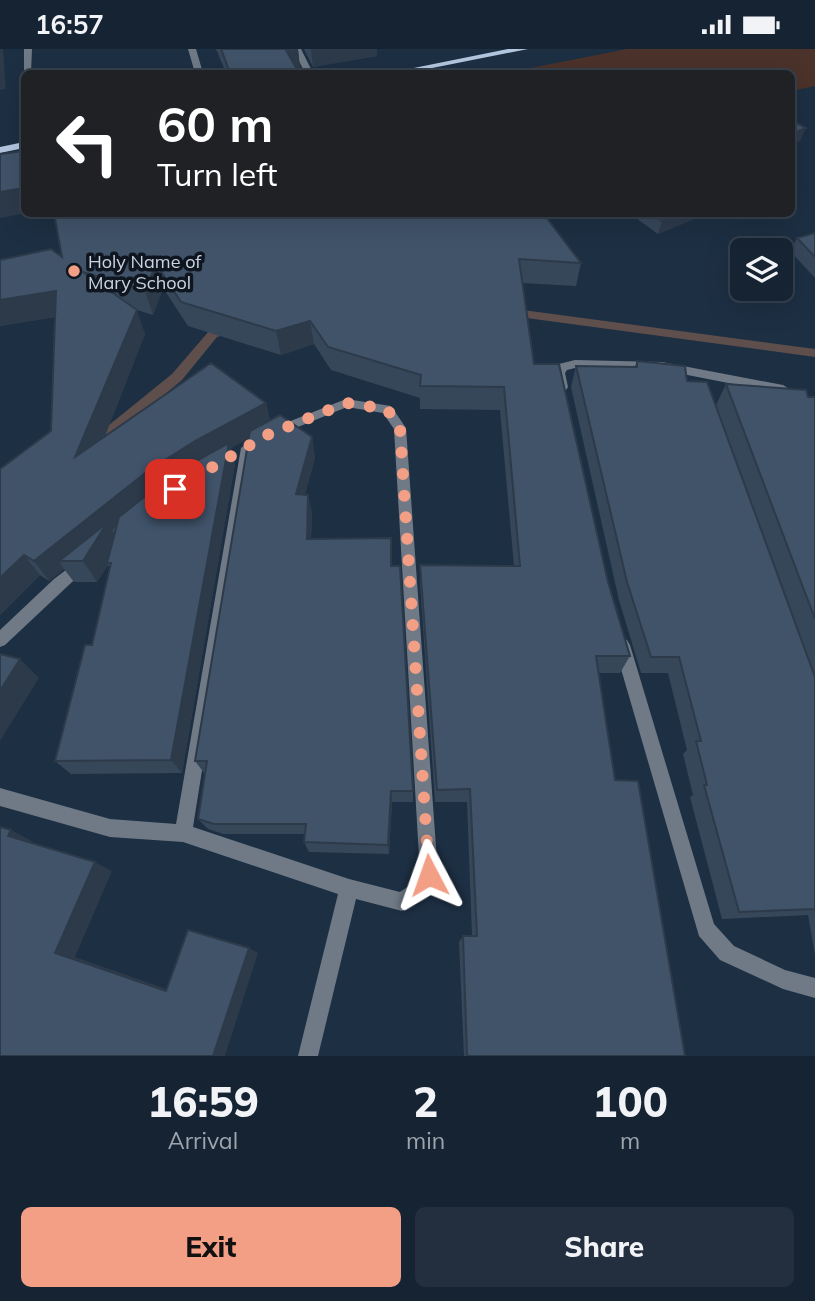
<!DOCTYPE html>
<style>
:root{--surface:#162332;--page:#232f3e;--text:#f1f3f6;--muted:#9ea4ac;--line:#35404d;--accent:#f39f85}
body{margin:0;font-family:Mulish,sans-serif;background:var(--page);color:var(--text);height:100vh;display:flex;flex-direction:column;font-size:26px;white-space:nowrap}
*{box-sizing:border-box;margin:0}
p{font-size:23px;color:var(--muted)}
.icon{flex:none;width:38px;height:38px;fill:none;stroke:currentColor;stroke-width:2;stroke-linecap:round;stroke-linejoin:round}
.map{position:relative;height:1007px;overflow:hidden}
.side{display:flex;flex-direction:column;background:var(--surface);flex:1}
.side>*{flex:none}
.guide{position:absolute;left:21px;top:21px;width:774px;height:147px;border-radius:10px;box-shadow:0 7px 28px #0002,0 0 0 2px var(--line);background:#202124;color:#fff;overflow:hidden}
.fabs{position:absolute;left:730px;top:189px;display:grid;gap:14px}
.fabs a{display:grid;place-items:center;width:63px;height:63px;border-radius:10px;background:var(--surface);box-shadow:0 7px 28px #0002,0 0 0 2px var(--line);font-size:35px}
.pin{position:absolute;display:grid;place-items:center;width:60px;height:60px;color:#fff;margin:-30px;border-radius:14px;box-shadow:0 4px 10px #0006}
.me{position:absolute;width:77px;margin:-38px;rotate:356deg;stroke-linejoin:round;filter:drop-shadow(0 0 5px #0008)}
.turn{display:flex;align-items:center;gap:24px;height:147px;padding:0 21px;font-size:32px}
.turn .icon{width:91px;height:91px;stroke-width:2.5}
.turn b{display:block;font-size:49px;line-height:60px}
.eta{display:flex;justify-content:space-evenly;align-items:center;height:119px;text-align:center}
.eta b{font-size:42px;font-weight:800;line-height:49px}
.cta{display:flex;gap:14px;margin-top:auto;padding:14px 21px}
.cta a{flex:1;height:80px;border-radius:10px;background:var(--accent);color:#111;font-size:28px;font-weight:800;line-height:80px;text-align:center}
.cta a+a{background:var(--page);color:var(--text)}
.status{display:flex;justify-content:space-between;align-items:center;height:49px;padding:0 35px;background:var(--surface);direction:ltr}
.status svg{height:19px;fill:currentColor}
.map>svg:first-child{display:block}
.green{fill:#4b322b}
.lines{fill:none;stroke-linecap:round;stroke-linejoin:round}
.stream{fill:#5e4e4c;fill-rule:evenodd}
.lane{fill:#707a86;fill-rule:evenodd}
.street{fill:#707a86;fill-rule:evenodd}
.primary{fill:#b2c7df;fill-rule:evenodd}
.wall{fill:#37475a}
.shaded-wall{fill:#2d3a4a}
.building{fill:#405369;stroke:#2d3a4a;stroke-width:2}
.route{stroke:#f39f85;stroke-width:12;stroke-dasharray:0 21.6}
.poi-dot{fill:#f39f85;stroke:#0f1620;stroke-width:2.5}
.labels{text-anchor:middle;dominant-baseline:central;stroke-width:7;stroke-linejoin:round;paint-order:stroke}
.far-poi-label{font-size:18px;fill:#cad5e2;stroke:#0f1620;text-anchor:start}
</style>
<div class="status"><b>16:57</b><svg viewBox="0 0 49 12"><path d="M0 12V9h3v3zM5 12V6h3v6zM10 12V3h3v9zM15 12V0h3v12zM26 1h20v11H26zM47 4h2v5h-2z"/></svg></div>
<div class="map">
<svg width="815" height="1007" viewBox="0 0 815 1007">
<rect width="100%" height="100%" fill="#1d2f43"/>
<!-- green -->
<path class="green" d="M627,0H815V37L791,42V24H505Z"/>
<g class="lines">
<!-- stream -->
<path class="stream" d="M508,259L815,300V308L504,266V260Z
M232,275L236,276V282L217,288L182,331L93,405H83L81,401L83,397L172,325L209,282Z"/>
<!-- lane -->
<path class="lane" d="M24,0H32L31,24L24,26Z"/>
<!-- street -->
<path class="street" d="M188,0H196L203,24H195Z
M293,0H301L313,24H305Z
M575,311L662,313L783,336L796,344L790,348L780,344L662,321L575,319L567,321L565,324L568,338L566,341H558L553,324L559,315Z
M346,350L391,357L406,379L438,826L430,846L402,862L356,850L318,1007H298L338,845L183,793L110,788L0,757V739L110,770L176,775L241,399L263,383ZM347,358L383,364L394,380L420,825L416,832L400,843L349,830L193,778L253,401L271,389Z
M83,508L88,510L90,514L88,518L5,596L0,598V581L54,530Z
M622,589L627,591L630,596L714,875L734,897L785,921L815,929V949L783,940L720,911L699,887L614,596L617,591Z"/>
<!-- primary -->
<path class="primary" d="M508,0H528L407,24H389Z
M24,93V99L0,104V98Z"/>
</g>
<!-- wall -->
<path class="wall" d="M216,0H298L300,20L297,21L299,24H226Z
M304,0H377V7L313,18Z
M54,164L581,214L576,237L522,234L534,315L608,533L630,607L620,624H598L615,731L685,1007H464L459,893L463,887H472L467,753H435L420,535V516L514,517L500,361L420,360V349L331,321L314,295L281,306L188,277L163,239L153,266L134,260L145,285L105,387L266,354L270,371L312,388L315,409L305,445L308,446L312,465L311,490L392,517L413,742V753H392L389,805L309,803L304,793L305,785H223L208,780L198,770L205,724H204L195,712L249,389L231,399L235,415L182,724L71,725L55,712L92,596L110,520L108,516L97,533H74L64,520L49,532L40,526L0,566L51,382L55,268L0,277V211L62,208Z
M629,164H708L658,185Z
M815,184V229L790,202L797,189Z
M637,312L687,332L716,356L726,335L808,348H815V906L808,866L722,870L690,748L693,746L683,705L687,701L668,624H641L619,551L571,338L576,317H635Z"/>
<!-- shaded-wall -->
<path class="shaded-wall" d="M0,0H3L6,40L0,41Z
M298,0L300,20L289,23L286,1Z
M311,0H377V7L313,18Z
M806,79L800,92L791,96V85Z
M24,139L25,164L0,169V143Z
M680,164H708L658,185L662,172Z
M156,215L163,239L153,266L145,242Z
M56,242L67,266L0,277V251Z
M137,261L145,285L88,430L75,408Z
M310,272L314,295L281,306L276,282Z
M266,354L272,377L231,399L235,415L182,724L171,711L159,443L112,481L120,496L107,514L108,516L97,533L83,512H59L64,520L49,532L34,512L149,421L195,392Z
M312,388L315,409L300,465L296,445Z
M308,446L312,465L310,509L307,490Z
M24,506L40,526L0,566V529Z
M20,610L39,629L0,692V642Z
M391,742L392,753L389,805L388,796Z
M11,781L32,792L29,798L8,787Z
M95,813L112,822L75,908L181,945L166,942L55,904Z
M249,899L258,904L225,1007H213Z"/>
<!-- building -->
<path class="building" d="M221,0H289L286,1L299,24H230Z
M791,71L806,79L791,85Z
M24,102V139L0,143V105Z
M54,164H543L581,214L519,210L534,315H559L608,533L630,607H596L615,731L638,732L685,1007H467L463,887H477L470,740L437,741L420,516L520,517L504,338L420,337L421,326L328,298L310,272L276,282L181,253L156,215L145,242L83,223L137,261L75,408L211,314L266,354L195,392L149,421L34,512L24,506L0,529V420L51,382L56,242L0,251V211L51,200L62,208Z
M652,164H680L662,172Z
M815,184V208L797,189Z
M637,312L685,317L687,332L707,333L815,628V860L739,863L704,736H707L696,692H701L679,608H651L627,533L576,317L637,318Z
M726,335L806,341L808,348H815V570Z
M280,366L312,388L296,445L308,446L307,490L391,489V517H400L413,742H391L388,796L304,793L306,775H214L198,770L207,712H195L250,382Z
M229,394L171,711L55,712L85,596H92L111,514H107L119,468L173,425Z
M107,474L83,512H59Z
M0,605L20,610L0,642Z
M0,778L11,781L8,787L95,813L55,904L166,942L188,881L249,899L213,1007H0Z"/>
<g class="lines">
<!-- route -->
<path class="route" d="M175,440L267,386L346,354L387,360L400,380L429,826"/>
</g>
<!-- markers -->
<circle class="poi-dot" cx="74" cy="222" r="7"/>
<g class="labels">
<!-- far-poi labels -->
<g class="far-poi-label">
<text x="88" y="212">Holy Name of<tspan x="88" dy="21">Mary School</tspan></text>
</g>
</g>
</svg>
<div class="fabs">
<a><svg class="icon" aria-label="layers" viewBox="0 0 24 24"><path d="M12 4l9 5-9 5-9-5zM3 14l9 5 9-5"/></svg></a>
</div>
<div class="pin" style="left:175px;top:440px;background:#d93025"><svg class="icon" aria-label="arrive" viewBox="0 0 24 24"><path d="M6 21V4h12l-3 4 3 4H6"/></svg></div>
<svg class="me" style="left:429px;top:826px" viewBox="-20 -20 40 40"><path d="M0-17L14 15 0 8-14 15z" fill="#f39f85" stroke="#fff" stroke-width="4"/></svg>
<div class="guide">
<div class="turn"><svg class="icon" aria-label="left" viewBox="0 0 24 24"><path d="M17 20v-9H6M10 6l-5 5 5 5"/></svg><div><b>60 m</b>Turn left</div></div>
</div>
</div>
<section class="side">
<div class="eta">
<div><b>16:59</b><p>Arrival</p></div>
<div><b>2</b><p>min</p></div>
<div><b>100</b><p>m</p></div>
</div>
<div class="cta"><a>Exit</a><a>Share</a></div>
</section>
